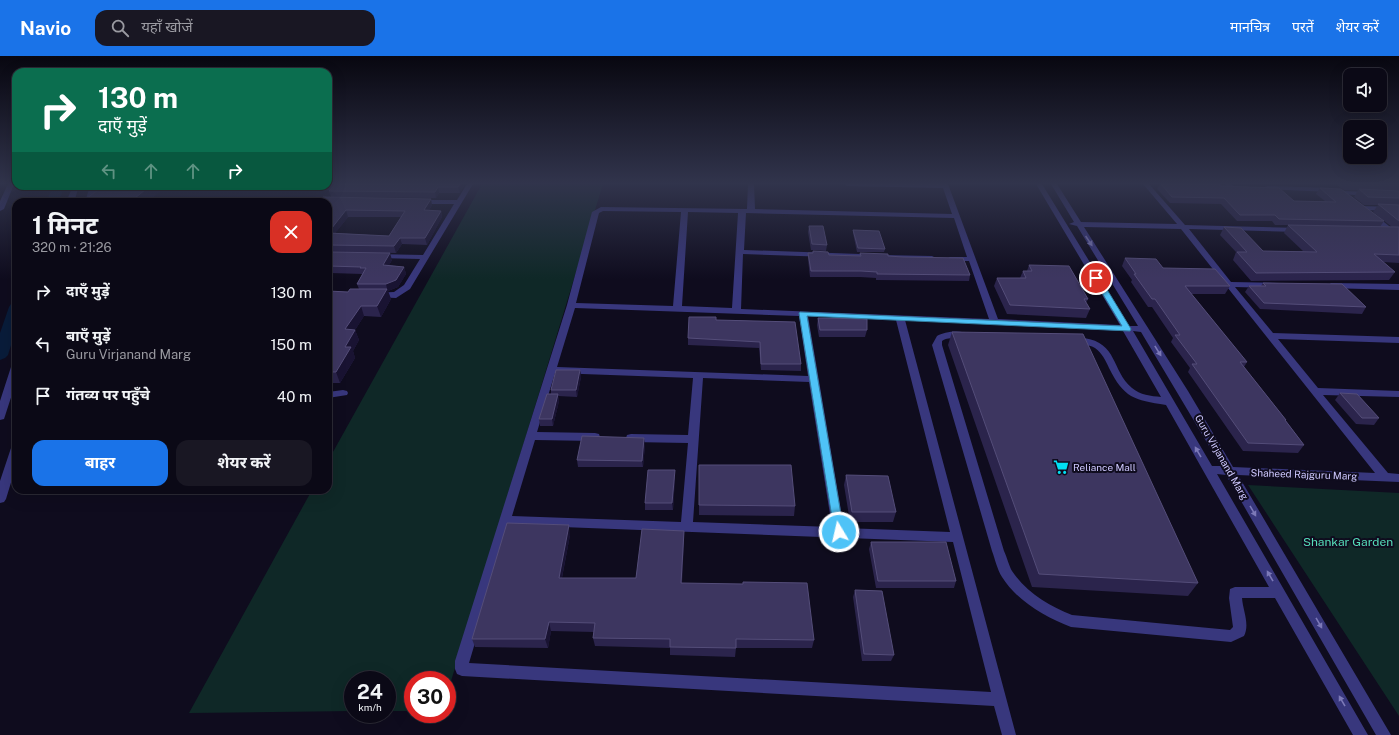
<!DOCTYPE html>
<html lang="hi">
<meta charset="utf-8">
<style>
:root{--surface:#0b0916;--page:#191723;--text:#f1f3f6;--muted:#9a9aa1;--line:#2b2a35;--accent:#1a73e8}
body{margin:0;font-family:"Public Sans","Noto Sans Devanagari",sans-serif;background:var(--page);color:var(--text);height:100vh;display:flex;flex-direction:column;font-size:15px;white-space:nowrap}
*{box-sizing:border-box;margin:0}
p{font-size:13px;color:var(--muted)}
.icon{flex:none;width:22px;height:22px;fill:none;stroke:currentColor;stroke-width:2;stroke-linecap:round;stroke-linejoin:round}
.map{position:relative;flex:1;overflow:hidden}
.panel{position:absolute;left:12px;top:142px;width:320px;height:296px;display:flex;flex-direction:column;background:var(--surface);border-radius:12px;box-shadow:0 4px 16px #0002,0 0 0 1px var(--line)}
.panel>*{flex:none}
.hud{position:absolute;left:12px;top:12px;width:320px;height:122px;border-radius:12px;box-shadow:0 4px 16px #0002,0 0 0 1px var(--line);background:#0b6e4f;color:#fff;overflow:hidden}
.buttons{position:absolute;left:1343px;top:12px;display:grid;gap:8px}
.buttons a{display:grid;place-items:center;width:44px;height:44px;border-radius:8px;background:var(--surface);box-shadow:0 4px 16px #0002,0 0 0 1px var(--line);font-size:20px}
.speed{position:absolute;left:344px;top:615px;display:flex;gap:8px;font-size:20px;font-weight:700;text-align:center}
.speed>*{display:grid;place-content:center;width:52px;height:52px;border-radius:50%;background:var(--surface);box-shadow:0 4px 16px #0002,0 0 0 1px var(--line);line-height:1}
.speed small{font-size:10px;font-weight:400}
.speed .limit{border:6px solid #d22;background:#fff;color:#111}
.pin{position:absolute;display:grid;place-items:center;width:34px;height:34px;color:#fff;margin:-17px;border:2px solid #fff;border-radius:50%;box-shadow:0 1px 4px #0007}
.me{position:absolute;width:44px;margin:-22px;rotate:351deg;stroke-linejoin:round;filter:drop-shadow(0 0 3px #0008)}
.turn{display:flex;align-items:center;gap:14px;height:84px;padding:0 20px;font-size:18px}
.turn .icon{width:52px;height:52px;stroke-width:2.5}
.turn b{display:block;font-size:28px;line-height:34px}
.lanes{display:flex;align-items:center;height:38px;padding:0 20px;background:#0003;justify-content:center;gap:20px;direction:ltr}
.lanes .off{opacity:.35}
.round{display:grid;place-items:center;flex:none;width:42px;height:42px;border-radius:12px;background:var(--page)}
.head{display:flex;align-items:center;justify-content:space-between;height:68px;padding:0 20px}
h1{font-size:24px;font-weight:700;line-height:30px}
.cta{display:flex;gap:8px;margin-top:auto;padding:8px 20px}
.cta a{flex:1;height:46px;border-radius:12px;background:var(--accent);color:#fff;font-size:16px;font-weight:700;line-height:46px;text-align:center}
.cta a+a{background:var(--page);color:var(--text)}
ul{padding:0;list-style:none}
li{display:flex;align-items:center;gap:12px;height:52px;padding:0 20px}
li div{flex:1}
li b{display:block;font-size:15px}
li em{font-style:normal}
header{display:flex;align-items:center;gap:24px;box-sizing:border-box;height:56px;padding:0 20px;background:var(--accent);color:#fff}
header strong{font-size:19px}
nav{display:flex;gap:22px;margin-inline-start:auto;font-size:14px}
.search{width:280px;height:36px;background:var(--page);display:flex;align-items:center;gap:10px;box-sizing:border-box;padding:0 14px;border-radius:12px;color:var(--muted);font-size:15px}
.map>svg:first-child{display:block}
.green{fill:#0f2827}
.lines{fill:none;stroke-linecap:round;stroke-linejoin:round}
.canal{fill:#091c3a;fill-rule:evenodd}
.minor{fill:#38377d;fill-rule:evenodd}
.wall{fill:#2b244c;fill-rule:evenodd}
.shaded-wall{fill:#191332}
.building{fill:#3d3660;stroke:#544d79}
.oneway{fill:#7c79b8}
.route{fill:#4fc3f7;stroke:#337fa1}
.labels{text-anchor:middle;dominant-baseline:central;stroke-width:4;stroke-linejoin:round;paint-order:stroke}
.street-label{font-size:10px;fill:#cfc9ff;stroke:#0f0c1e}
.poi-label{font-size:10px;fill:#cfc9ff;stroke:#0f0c1e;text-anchor:start}
.near-park-label{font-size:12px;fill:#56deba;stroke:#0f0c1e}
</style>
<header>
<strong>Navio</strong>
<div class="search"><svg class="icon" aria-label="search" viewBox="0 0 24 24"><circle cx="10" cy="10" r="6"/><path d="M15 15l6 6"/></svg>यहाँ खोजें</div>
<nav><a>मानचित्र</a><a>परतें</a><a>शेयर करें</a></nav>
</header>
<div class="map">
<svg width="1399" height="679" viewBox="0 0 1399 679">
<rect width="100%" height="100%" fill="#0f0c1e"/>
<!-- green -->
<path class="green" d="M482,128H603L451,625L447,633V624H413V655H387V624H353V655L189,657L312,434H328V405Z
M1248,429L1399,437V660Z"/>
<g class="lines">
<!-- canal -->
<path class="canal" d="M53,130H65L58,146H46Z
M16,247V273L8,299L5,302L0,304V277L9,251L11,248Z"/>
<!-- minor -->
<path class="minor" d="M8,128H14L4,153L0,155V145Z
M467,128H473L410,233L396,242L373,241L372,239L373,237L394,236L404,229L420,203L378,202H375V198L423,199L454,148H416V144H457Z
M748,128H754L755,153L952,158L943,132L847,130L844,128H948L998,263L1120,269L1036,128H1042L1129,270H1138L1077,170L1069,168L1074,166L1051,128H1057L1081,166L1177,168L1143,128H1149L1185,169L1302,172L1303,174L1299,176L1189,173L1231,226L1278,227L1279,229L1275,232L1235,231L1273,277L1399,281V287L1278,283L1318,332L1399,335V341L1323,339L1388,417L1399,418V426L1238,419L1391,679H1376L1226,419L1217,418L1368,679H1353L1275,542H1242C1243,555 1250,568 1244,580L1231,586L1071,571C1045,561 1017,545 1002,521C997,513 995,503 992,495L932,289L937,280C944,276 962,273 969,279C962,285 950,279 942,285V289L1004,495C1007,501 1009,510 1012,515C1026,536 1049,550 1072,559L1230,574L1233,571L1229,542L1230,533L1235,531H1269L1166,349C1134,344 1124,342 1109,312C1106,305 1102,297 1095,292C1088,287 1075,290 1069,284C1073,280 1079,281 1084,282C1118,287 1111,314 1132,332C1140,339 1151,340 1161,341L1123,275L905,264L1016,679H1002L994,650L462,620L457,618L455,613V605L567,249L592,156L601,151L747,153ZM603,155L681,156L673,250L576,247L599,157ZM688,156L738,157L732,252L682,250ZM746,157L954,162L967,201H950L946,203L950,205H969L989,263L741,253L743,198L860,202L864,200L860,198L744,194ZM1084,171L1181,173L1375,417L1233,411L1188,335ZM575,252L799,260L808,320L557,311ZM808,260L896,264L950,476L844,472ZM1133,275L1141,276L1221,410H1212ZM555,317L693,322L688,379L631,378L627,379L626,382L627,385L631,386L688,387L681,466L512,460L535,384L595,385L599,384L600,381L599,378L595,377L537,376ZM703,322L809,326L832,471L693,466ZM510,469L953,486L991,636L469,607Z
M1224,128H1231L1234,131L1229,132Z
M73,130H79L74,146H66Z
M90,130H96L93,146H85Z
M1267,130L1331,132L1335,134L1331,136L1265,133V131Z
M1343,135L1369,136L1373,138L1369,140L1341,138L1339,137Z
M1359,150L1399,151V155L1362,154L1358,152Z
M1368,158H1374L1399,178V184L1368,162Z
M881,199L932,200L936,202L932,204L884,203L880,201Z
M1331,227L1399,228V234L1328,232L1327,230Z
M16,308V326L5,360L4,363L0,364V345L11,311Z
M343,334L347,335L348,337L347,339L328,342V336Z
M16,388V410L6,443L4,446L0,447V425L12,389Z"/>
</g>
<!-- wall -->
<path class="wall" d="M335,128H465L460,137H439L436,142L331,141L329,135Z
M1160,128H1191L1220,130L1294,145H1325L1316,138L1320,132L1384,165L1380,171H1392L1373,156L1378,149H1364L1354,141L1358,134H1344L1336,128H1399V207L1383,206L1395,216L1389,224L1251,225L1233,204L1236,196L1220,179L1224,171L1263,195H1303L1284,177L1288,169H1291H1275L1272,165H1237L1221,148L1170,147L1157,133Z
M328,146L432,149L429,154L441,155L442,161L427,189L402,188L396,197L328,196ZM348,161H401L389,180L335,177Z
M809,170L827,189L826,195L811,194L808,176Z
M853,174L885,193L884,196H857L853,177Z
M813,195L829,199L860,200V197L888,200L970,219L969,225L876,224V222L860,221H810L808,203V197H813Z
M328,196L392,204L389,209L404,211L406,218L398,231L388,235L391,243L381,261L364,260L355,274L359,284L353,295L355,302L340,327H328V235L348,236L359,233L357,228L362,219V218L331,217L328,222Z
M1125,202L1230,230L1225,238H1191L1247,306L1244,311L1286,364V365L1304,389L1298,397L1243,395L1188,316L1190,312L1171,286L1173,282L1152,251H1148L1131,226L1132,224L1122,210Z
M1029,209L1088,243L1086,247L1090,253L1086,262L1007,258L994,230L997,222H1020L1023,215H1027Z
M1263,227L1366,251L1362,258L1260,253L1245,236L1249,230H1261Z
M818,262L867,274L865,281H819L817,269Z
M716,264L795,266L801,308V315L761,314L759,292L688,289V282Z
M952,276L1198,527L1188,540L1032,531L948,289Z
M580,314L581,321L577,341L558,340L559,345L553,370H540L539,363L551,338V334Z
M1340,337L1379,362L1374,369L1356,368L1335,344Z
M645,389L643,411H578L577,404Z
M699,409L795,450L794,460L699,459Z
M846,419L896,456L893,466H850L844,429Z
M675,421L673,454H645V447Z
M684,475V484L682,527L814,584L812,592H736L735,601L670,599V592L595,590L593,582L594,576L551,575L548,592L475,591L472,583L570,479L562,522H636Z
M871,486L956,525L954,532H876L869,493Z
M855,534L894,599L891,605H862L853,541Z"/>
<!-- shaded-wall -->
<path class="shaded-wall" d="M460,128H465L460,137L458,131Z
M150,130H175L164,132L148,146H130Z
M438,131L439,137L436,142L435,136Z
M431,143L432,149L425,161L424,154Z
M346,154L348,161L330,184L328,177Z
M441,155L442,161L427,189L425,182Z
M400,182L402,188L396,197L394,190Z
M390,197L392,204L385,216L383,209Z
M329,210L331,217L328,222V211Z
M404,211L406,218L398,231L388,235L391,243L381,261L377,250L387,233L386,228Z
M361,250L364,260L355,274L359,284L353,295L355,302L340,327L336,316L345,291V273Z
M580,314L581,321L577,341L576,334Z
M558,338L559,345L553,370L552,363Z
M644,382L645,389L643,411L642,405Z
M675,414V421L673,454L672,447Z
M569,469L570,479L560,531L559,522Z
M684,475V484L681,536V527Z
M549,566L551,575L548,592L545,583Z"/>
<!-- building -->
<path class="building" d="M335,128H460L458,131H438L435,136L329,135Z
M1161,128H1220V130L1279,132L1294,145L1336,146L1320,132L1341,133L1384,165L1279,163L1275,159H1240L1224,142L1172,141Z
M103,130H150L130,146H82Z
M1359,133L1399,135V142L1368,141Z
M323,141L431,143L424,154L441,155L425,182H400L394,190L328,189V177L389,180L405,155L346,154L328,177V146H319Z
M1378,148L1399,149V165Z
M1288,169L1399,171V199L1374,198L1395,216L1256,217L1237,196H1247L1224,171L1241,172L1263,195L1317,196Z
M809,170H823L827,189L812,188Z
M853,174L879,175L885,193L858,192Z
M813,195L828,196L829,199L861,200L860,197L888,198V200L903,201L963,202L970,219L877,218V216L861,215H811L808,197H813Z
M328,196L390,197L383,209L404,211L396,224L386,228H357L366,212H360L361,211L329,210L328,211Z
M1125,202L1156,203L1163,212L1215,213L1230,230H1185L1247,306H1240L1286,364H1285L1304,389L1248,387L1192,308H1197L1175,279H1180L1155,243H1152L1134,218H1136Z
M1029,209L1069,210L1088,243H1084L1090,253L1010,249L997,222H1026L1023,215H1032Z
M1263,227L1342,228L1366,251L1264,247L1249,230H1266Z
M350,233H387L377,250H361L345,273L355,274L345,291H351L336,316H328V235L348,236Z
M689,261H716V264L795,266L801,308H761L760,286L688,282Z
M818,262L867,263V274H820Z
M952,276L1083,278L1198,527L1039,518Z
M556,314H580L576,334H551Z
M1340,337L1357,338L1379,362H1362Z
M547,338H558L552,363H539Z
M582,380L644,382L642,405L577,404Z
M699,409H791L795,450L699,449Z
M648,414H675L672,447H645Z
M846,419L888,420L896,456H852Z
M507,467L569,469L559,522H636L642,473L684,475L681,527L743,528V526L807,527L814,584L736,583V592L670,591V583L593,582L595,567L549,566L545,583H472Z
M871,486H946L956,525H878Z
M855,534L882,535L894,599L864,598Z"/>
<!-- one-way arrows -->
<defs><path id="oneway-solid" d="M-6-.8H1V-3.2L6.5 0L1 3.2V.8H-6Z"/></defs>
<g class="oneway">
<use href="#oneway-solid" transform="translate(1089 185) rotate(56)"/>
<use href="#oneway-solid" transform="translate(1158 295) rotate(58)"/>
<use href="#oneway-solid" transform="translate(1198 396) rotate(-120)"/>
<use href="#oneway-solid" transform="translate(1253 455) rotate(60)"/>
<use href="#oneway-solid" transform="translate(1270 520) rotate(-120)"/>
<use href="#oneway-solid" transform="translate(1319 567) rotate(60)"/>
<use href="#oneway-solid" transform="translate(1342 645) rotate(-120)"/>
</g>
<!-- sky -->
<linearGradient id="sky" x2="0" y2="1"><stop stop-color="#080710"/><stop offset="0.57" stop-color="#31344c"/><stop offset="1" stop-color="#31344c" stop-opacity="0"/></linearGradient>
<rect width="1399" height="223" fill="url(#sky)"/>
<!-- route -->
<path class="route" d="M1096,219L1100,222L1131,273L1130,275L807,260L844,476L843,480L839,481L835,480L799,257L800,256L1122,270L1093,222Z"/>
<!-- icons -->
<defs>
<g id="supermarket-bare" transform="scale(1.2)"><path d="M-6-5.5h2.5l.6 2H6L4.5 2H-2.5L-4.4-4H-6ZM-1.5 3.2a1.3 1.3 0 1 0 .1 0ZM3 3.2a1.3 1.3 0 1 0 .1 0Z" fill="#01dff3" stroke="#0f0c1e" stroke-width="2.5" paint-order="stroke"/></g>
</defs>
<g fill-rule="evenodd">
<use href="#supermarket-bare" x="1061" y="411"/>
</g>
<g class="labels">
<!-- street labels -->
<g class="street-label">
<text transform="translate(1222 401) rotate(60)">Guru Virjanand Marg</text>
<text transform="translate(1304 418) rotate(2)">Shaheed Rajguru Marg</text>
</g>
<!-- poi labels -->
<g class="poi-label">
<text x="1073" y="411">Reliance Mall</text>
</g>
<!-- near-park labels -->
<g class="near-park-label">
<text x="1348" y="486">Shankar Garden</text>
</g>
</g>
</svg>
<div class="buttons">
<a><svg class="icon" aria-label="sound" viewBox="0 0 24 24"><path d="M4 9h4l5-4v14l-5-4H4zM17 9q2 3 0 6"/></svg></a>
<a><svg class="icon" aria-label="layers" viewBox="0 0 24 24"><path d="M12 4l9 5-9 5-9-5zM3 14l9 5 9-5"/></svg></a>
</div>
<div class="speed"><div>24<small>km/h</small></div><div class="limit">30</div></div>
<div class="pin" style="left:1096px;top:222px;background:#d93025"><svg class="icon" aria-label="arrive" viewBox="0 0 24 24"><path d="M6 21V4h12l-3 4 3 4H6"/></svg></div>
<svg class="me" style="left:839px;top:476px" viewBox="-20 -20 40 40"><circle r="17" fill="#4fc3f7" stroke="#fff" stroke-width="3"/><path d="M0-11L8 9 0 5-8 9z" fill="#fff"/></svg>
<div class="hud">
<div class="turn"><svg class="icon" aria-label="right" viewBox="0 0 24 24"><path d="M7 20v-9h11M14 6l5 5-5 5"/></svg><div><b>130 m</b>दाएँ मुड़ें</div></div>
<div class="lanes"><svg class="icon off" aria-label="left" viewBox="0 0 24 24"><path d="M17 20v-9H6M10 6l-5 5 5 5"/></svg><svg class="icon off" aria-label="ahead" viewBox="0 0 24 24"><path d="M12 20V5M6 11l6-6 6 6"/></svg><svg class="icon off" aria-label="ahead" viewBox="0 0 24 24"><path d="M12 20V5M6 11l6-6 6 6"/></svg><svg class="icon" aria-label="right" viewBox="0 0 24 24"><path d="M7 20v-9h11M14 6l5 5-5 5"/></svg></div>
</div>
<section class="panel">
<div class="head"><div><h1>1 मिनट</h1><p>320 m · 21:26</p></div><a class="round" style="background:#d93025;color:#fff"><svg class="icon" aria-label="close" viewBox="0 0 24 24"><path d="M6 6l12 12M18 6L6 18"/></svg></a></div>
<ul>
<li><svg class="icon" aria-label="right" viewBox="0 0 24 24"><path d="M7 20v-9h11M14 6l5 5-5 5"/></svg><div><b>दाएँ मुड़ें</b></div><em>130 m</em></li>
<li><svg class="icon" aria-label="left" viewBox="0 0 24 24"><path d="M17 20v-9H6M10 6l-5 5 5 5"/></svg><div><b>बाएँ मुड़ें</b><p>Guru Virjanand Marg</p></div><em>150 m</em></li>
<li><svg class="icon" aria-label="arrive" viewBox="0 0 24 24"><path d="M6 21V4h12l-3 4 3 4H6"/></svg><div><b>गंतव्य पर पहुँचे</b></div><em>40 m</em></li>
</ul>
<div class="cta"><a>बाहर</a><a>शेयर करें</a></div>
</section>
</div>
